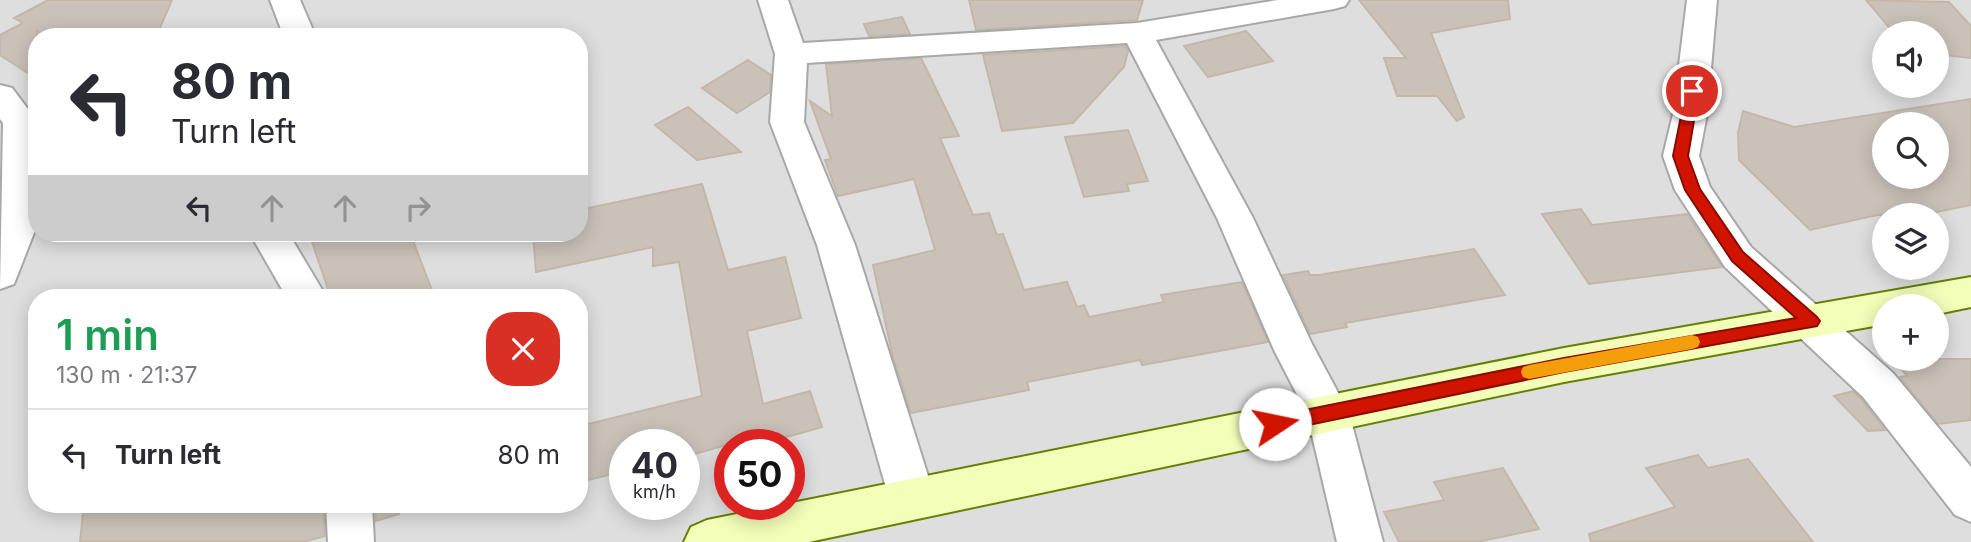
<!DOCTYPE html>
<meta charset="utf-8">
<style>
:root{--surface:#fff;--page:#f2f2f3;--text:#2b2b33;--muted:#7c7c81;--line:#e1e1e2}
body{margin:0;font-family:Inter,sans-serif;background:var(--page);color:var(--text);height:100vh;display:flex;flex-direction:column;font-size:26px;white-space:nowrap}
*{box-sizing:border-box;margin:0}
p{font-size:23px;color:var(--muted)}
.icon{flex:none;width:38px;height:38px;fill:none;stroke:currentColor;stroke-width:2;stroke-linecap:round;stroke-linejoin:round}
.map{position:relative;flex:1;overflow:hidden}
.sheet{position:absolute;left:28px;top:289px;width:560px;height:224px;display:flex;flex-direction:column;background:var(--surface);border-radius:28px;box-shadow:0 4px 18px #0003}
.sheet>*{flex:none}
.top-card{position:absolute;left:28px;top:28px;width:560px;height:214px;border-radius:28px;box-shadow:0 4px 18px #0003;background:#fff;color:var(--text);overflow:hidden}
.fabs{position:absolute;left:1872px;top:21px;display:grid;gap:14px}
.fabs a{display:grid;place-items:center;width:77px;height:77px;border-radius:50%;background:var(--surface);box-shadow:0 4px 18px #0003;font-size:35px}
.speed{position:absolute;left:609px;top:429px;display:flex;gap:14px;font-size:35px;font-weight:700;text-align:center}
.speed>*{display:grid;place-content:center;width:91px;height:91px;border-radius:50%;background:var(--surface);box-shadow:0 4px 18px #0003;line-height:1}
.speed small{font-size:18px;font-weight:400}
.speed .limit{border:10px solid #d22;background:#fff;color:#111}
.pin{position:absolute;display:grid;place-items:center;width:60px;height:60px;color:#fff;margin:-30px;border:4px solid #fff;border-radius:50%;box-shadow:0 2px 7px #0007}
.me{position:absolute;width:77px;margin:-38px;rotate:79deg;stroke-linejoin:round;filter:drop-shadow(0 0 5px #0008)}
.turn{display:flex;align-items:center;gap:24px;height:147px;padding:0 28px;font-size:32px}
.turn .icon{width:91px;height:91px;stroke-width:2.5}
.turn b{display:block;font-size:49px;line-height:60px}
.lanes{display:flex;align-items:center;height:66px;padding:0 28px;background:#0003;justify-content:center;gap:35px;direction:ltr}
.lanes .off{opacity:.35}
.round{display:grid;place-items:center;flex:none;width:74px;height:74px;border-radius:28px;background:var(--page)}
.summary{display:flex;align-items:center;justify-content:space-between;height:119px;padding:0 28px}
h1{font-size:42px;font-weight:600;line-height:52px;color:#1e9e55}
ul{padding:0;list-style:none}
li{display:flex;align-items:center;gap:21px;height:91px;padding:0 28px;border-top:2px solid var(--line)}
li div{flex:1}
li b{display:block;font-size:26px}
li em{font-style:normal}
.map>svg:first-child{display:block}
.residential{fill:#dfdede;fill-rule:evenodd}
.building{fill:#cac2b9;stroke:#c4b7a8;stroke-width:2;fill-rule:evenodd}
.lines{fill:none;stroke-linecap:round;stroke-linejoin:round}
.minor-casing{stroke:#a8a8a8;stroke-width:4}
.secondary-casing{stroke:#657f00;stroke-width:4}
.minor{fill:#fff;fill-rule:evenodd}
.secondary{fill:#f3feb9;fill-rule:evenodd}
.route{fill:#d11400;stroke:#880d00;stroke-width:2}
.slow{fill:#f59e0b}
</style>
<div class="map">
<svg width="1971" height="542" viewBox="0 0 1971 542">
<rect width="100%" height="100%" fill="#f2efe7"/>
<!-- residential -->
<path class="residential" d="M0,0H1971V542H0ZM1885,33H1937V86H1885ZM37,37H579V233H37ZM1885,124H1937V177H1885ZM1885,215H1937V268H1885ZM37,298H579V504H37ZM1885,306H1937V359H1885ZM625,444H684V504H625ZM730,444H789V504H730Z"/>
<!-- building -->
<path class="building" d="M48,0H172L156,37H47L37,31V79L0,55V35L23,23L14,18Z
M969,0H1143L1137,20L976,30Z
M1359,0H1508L1510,19L1431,33L1464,117L1457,121L1437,96H1397L1384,58H1406Z
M1866,0L1949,2L1971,26V58L1937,54V33H1894Z
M902,17L910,34L869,36L864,24Z
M1246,31L1273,61L1208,77L1184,46Z
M1125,46L1128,51L1124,67L1073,123L1002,131L983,55Z
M921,58L959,136L940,138L973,215L989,213L997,235L1003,234L1024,290L1067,282L1077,307L1084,305L1089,317L1164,302L1161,295L1242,282L1268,342L1142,365L1140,360L1027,382L1029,390L911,413L893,358L873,265L935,250L914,179L838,196L825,160L831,159L810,101L832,116L826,64Z
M748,60L771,75L770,92L737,113L702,88Z
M1971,99V205L1921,215H1877L1810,230L1739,160L1738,133L1743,111L1794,127ZM1885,124H1937V177H1885Z
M688,107L741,152L697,160L655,125Z
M1128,130L1148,181L1127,184L1129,191L1084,197L1065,137Z
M702,184L728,270L785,257L801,318L747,331L763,404L810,391L822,427L762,444H730L684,457V444H625V471L584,481L580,426L702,396L679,262L653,266V247L536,272L533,233H579V210Z
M1581,209L1592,225L1687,214L1722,267L1589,284L1542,214Z
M309,233H410L435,298H331Z
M1474,249L1505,295L1345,323L1347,327L1310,334L1283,275L1308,271L1310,275H1319Z
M1893,359H1971V420L1938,424L1900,377L1907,376Z
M1853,391L1861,399L1885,430L1868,431L1834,396Z
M1698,455L1708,468L1748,459L1813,542H1591L1589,534L1675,507L1646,468Z
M1503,468L1539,529L1477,542H1399L1384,512L1444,500L1434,482Z
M84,504H323L325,536L303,542H80Z
M375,504H397L399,514L376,521Z"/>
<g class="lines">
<!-- minor casing -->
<g class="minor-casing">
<path id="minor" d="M270,0H300L316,37H284Z
M758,0H788L803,43L1137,23L1278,0H1349L1345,6L1334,9L1156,40L1253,218L1312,344L1349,413L1383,542H1337L1307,414L1274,350L1217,218L1127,43L807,63L804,122L855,245L935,498L928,512L912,518L896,512L889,498L817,245L770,122L775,54Z
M1687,0H1717L1707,114L1699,156L1710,187L1751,247L1893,373L1971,467V522L1955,515L1863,397L1725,267L1675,190L1663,156L1673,114Z
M0,85L12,88L37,121V225L14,284L0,289L3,123L0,119Z
M254,233H292L290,236L327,298H287L252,237Z
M326,504H372L374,542H328Z"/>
</g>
<!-- secondary casing -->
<g class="secondary-casing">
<path id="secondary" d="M1971,277V307L1937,314V306H1885V324L1564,382L809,542H684L691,527L707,520L1564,348Z"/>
</g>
<!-- minor -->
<use href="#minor" class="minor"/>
<!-- secondary -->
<use href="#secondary" class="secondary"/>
</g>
<!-- route -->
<path class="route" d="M1692,86L1699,91L1688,156L1700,189L1743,252L1817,317L1820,321L1817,326L1564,372L1275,432L1269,429L1266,424L1269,419L1275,416L1564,358L1796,318L1732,261L1685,190L1673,156L1686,91Z"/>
<!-- slow -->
<path class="slow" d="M1692,335L1698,337L1700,342L1698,347L1692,349L1529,379L1523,377L1521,372L1523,367L1529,365Z"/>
</svg>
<div class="fabs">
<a><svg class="icon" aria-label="sound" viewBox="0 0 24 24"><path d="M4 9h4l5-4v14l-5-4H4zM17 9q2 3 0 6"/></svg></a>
<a><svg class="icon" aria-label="search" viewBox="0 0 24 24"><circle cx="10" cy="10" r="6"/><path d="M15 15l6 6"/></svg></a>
<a><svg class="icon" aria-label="layers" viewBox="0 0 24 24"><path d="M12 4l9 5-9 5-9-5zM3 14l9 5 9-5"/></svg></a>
<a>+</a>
</div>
<div class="speed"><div>40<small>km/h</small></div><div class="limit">50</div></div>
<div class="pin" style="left:1692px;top:91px;background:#d93025"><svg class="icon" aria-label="arrive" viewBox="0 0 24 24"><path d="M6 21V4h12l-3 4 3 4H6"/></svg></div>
<svg class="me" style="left:1275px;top:424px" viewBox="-20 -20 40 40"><circle r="19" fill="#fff"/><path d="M0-13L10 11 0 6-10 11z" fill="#d11400"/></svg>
<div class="top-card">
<div class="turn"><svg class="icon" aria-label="left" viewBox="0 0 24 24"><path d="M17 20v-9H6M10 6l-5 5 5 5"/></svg><div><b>80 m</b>Turn left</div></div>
<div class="lanes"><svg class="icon" aria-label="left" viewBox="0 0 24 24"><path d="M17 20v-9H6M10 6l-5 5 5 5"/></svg><svg class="icon off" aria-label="ahead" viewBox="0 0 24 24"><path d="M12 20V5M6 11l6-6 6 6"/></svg><svg class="icon off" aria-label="ahead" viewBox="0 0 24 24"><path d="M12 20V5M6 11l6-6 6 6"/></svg><svg class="icon off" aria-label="right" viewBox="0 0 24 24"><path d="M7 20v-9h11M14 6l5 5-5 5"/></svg></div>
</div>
<section class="sheet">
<div class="summary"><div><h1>1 min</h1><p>130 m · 21:37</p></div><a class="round" style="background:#d93025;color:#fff"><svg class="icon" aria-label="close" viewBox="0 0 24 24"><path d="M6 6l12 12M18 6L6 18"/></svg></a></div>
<ul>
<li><svg class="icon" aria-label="left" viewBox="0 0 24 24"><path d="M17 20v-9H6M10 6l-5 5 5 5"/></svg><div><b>Turn left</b></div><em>80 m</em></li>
</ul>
</section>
</div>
